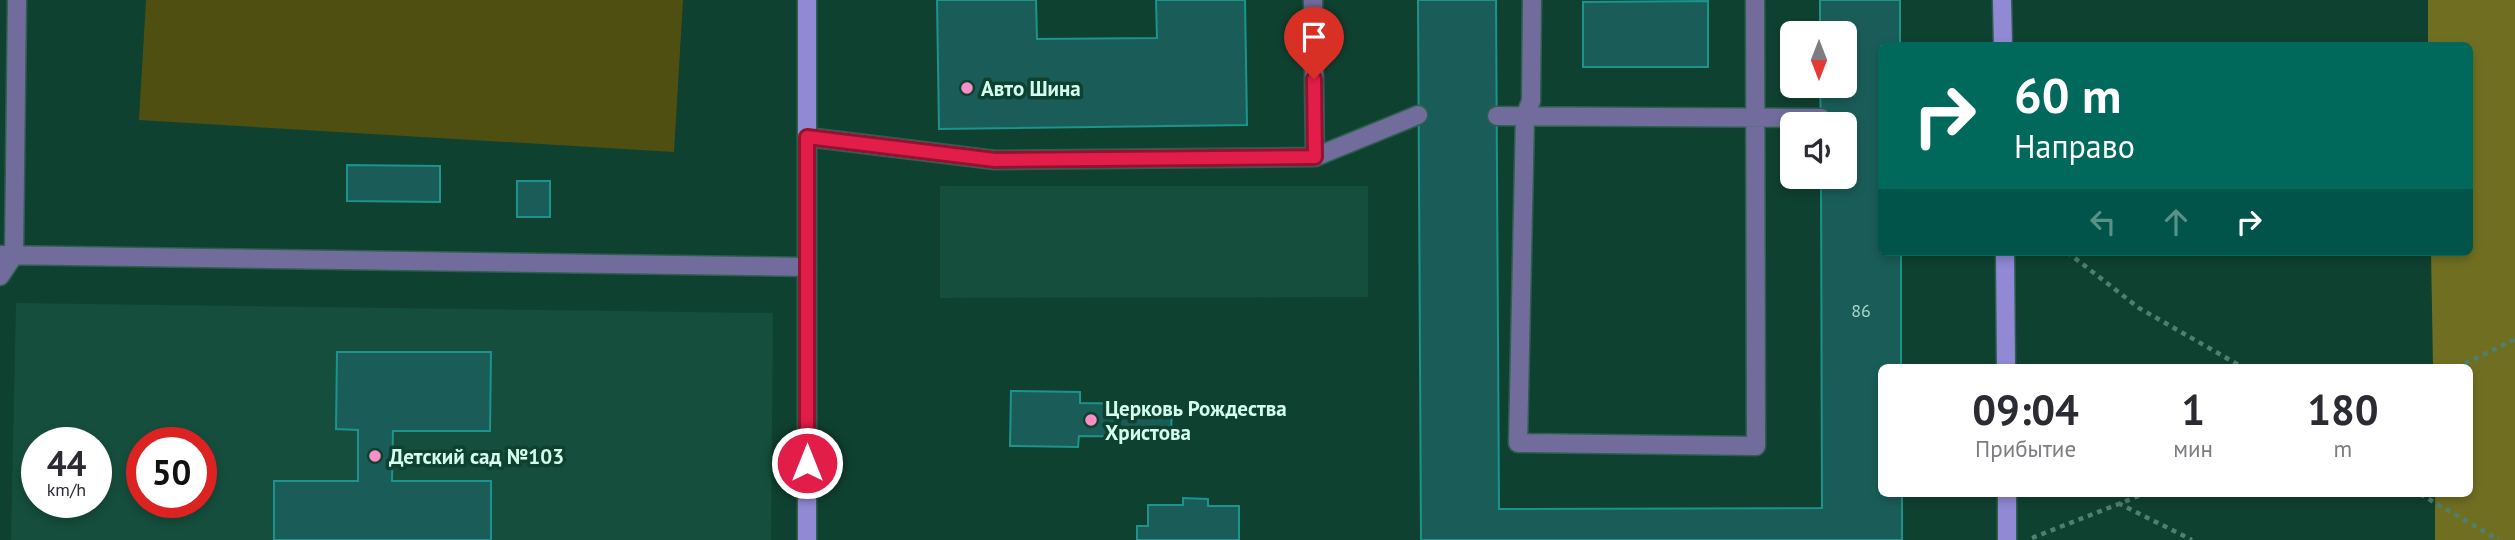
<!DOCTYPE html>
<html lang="ru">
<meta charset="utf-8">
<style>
:root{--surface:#fff;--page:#f7f7f7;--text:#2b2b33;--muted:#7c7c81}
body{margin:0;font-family:"PT Sans",sans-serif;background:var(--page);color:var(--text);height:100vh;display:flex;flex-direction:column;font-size:26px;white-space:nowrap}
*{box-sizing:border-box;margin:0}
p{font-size:23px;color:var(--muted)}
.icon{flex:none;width:38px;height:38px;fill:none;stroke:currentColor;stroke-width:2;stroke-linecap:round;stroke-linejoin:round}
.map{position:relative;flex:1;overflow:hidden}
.panel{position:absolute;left:1878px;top:364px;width:595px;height:133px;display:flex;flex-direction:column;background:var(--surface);border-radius:10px;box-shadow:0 4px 10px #0003}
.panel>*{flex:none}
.banner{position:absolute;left:1878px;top:42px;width:595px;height:214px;border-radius:10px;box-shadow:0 4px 10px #0003;background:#00695c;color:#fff;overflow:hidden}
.needle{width:46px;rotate:180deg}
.buttons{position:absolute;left:1780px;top:21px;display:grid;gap:14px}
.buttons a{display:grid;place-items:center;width:77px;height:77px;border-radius:10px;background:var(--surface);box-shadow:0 4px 10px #0003;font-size:35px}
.speed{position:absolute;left:21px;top:427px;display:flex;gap:14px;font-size:35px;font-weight:700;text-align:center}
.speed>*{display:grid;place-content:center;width:91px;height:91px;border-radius:50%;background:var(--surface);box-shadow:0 4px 10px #0003;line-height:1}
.speed small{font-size:18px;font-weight:400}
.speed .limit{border:10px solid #d22;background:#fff;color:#111}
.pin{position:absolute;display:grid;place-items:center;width:60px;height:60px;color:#fff;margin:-72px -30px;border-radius:50% 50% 50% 0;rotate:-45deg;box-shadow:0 0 7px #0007}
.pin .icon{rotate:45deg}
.me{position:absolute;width:77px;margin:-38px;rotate:0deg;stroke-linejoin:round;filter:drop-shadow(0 0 5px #0008)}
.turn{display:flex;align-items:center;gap:24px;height:147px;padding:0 21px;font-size:32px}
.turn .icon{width:91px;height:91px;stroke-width:2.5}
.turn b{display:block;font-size:49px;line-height:60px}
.lanes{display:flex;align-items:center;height:66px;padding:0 21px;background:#0003;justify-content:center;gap:35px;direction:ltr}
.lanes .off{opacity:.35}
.eta{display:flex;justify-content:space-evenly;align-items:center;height:119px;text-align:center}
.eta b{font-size:42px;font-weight:700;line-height:49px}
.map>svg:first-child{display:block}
.built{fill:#154e3c;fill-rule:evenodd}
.green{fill:#504f12}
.forest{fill:#706f21}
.building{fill:#1a5d58;stroke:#1c938c;stroke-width:2}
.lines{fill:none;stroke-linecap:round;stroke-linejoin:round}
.lane-casing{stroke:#2f5f4f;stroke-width:21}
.secondary-casing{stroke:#2f5f4f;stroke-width:21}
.path{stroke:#4f7f6e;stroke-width:4.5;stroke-dasharray:5 5;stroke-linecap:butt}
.lane{stroke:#716c9c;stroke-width:18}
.secondary{stroke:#9289d5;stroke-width:18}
.route-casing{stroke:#92132f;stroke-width:18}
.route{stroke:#e11d48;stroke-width:12}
.poi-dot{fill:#fa8fc7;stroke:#0f4131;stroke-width:2.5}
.labels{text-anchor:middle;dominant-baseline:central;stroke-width:7;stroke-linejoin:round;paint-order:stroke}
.number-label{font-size:18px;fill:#a6d6c8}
.poi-label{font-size:21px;font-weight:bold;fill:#d4feed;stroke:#0f4131;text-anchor:start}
</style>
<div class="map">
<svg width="2515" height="540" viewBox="0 0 2515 540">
<rect width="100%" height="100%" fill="#0f4131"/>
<!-- built -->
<path class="built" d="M940,186H1368V297L940,298Z
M16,303L773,313L771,540H11ZM37,443H96V502H37ZM142,443H201V502H142Z"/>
<!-- green -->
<path class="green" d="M146,0H683L674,152L139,120Z"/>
<!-- forest -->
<path class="forest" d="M2428,0H2515V540H2435V494H2469V368L2433,367L2431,252H2469V46L2428,45Z"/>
<!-- building -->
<path class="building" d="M937,0H1036L1037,39L1157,38L1156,0H1245L1247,125L939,129Z
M1418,0H1496L1499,509L1822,508L1821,177H1844V124H1821L1820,86H1844V33H1820V0H1900V46H1881V252H1901V368H1881V494H1902V540H1421Z
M1708,1V67H1583V2Z
M347,165L440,166V202L347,201Z
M517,181H550V217H517Z
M337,352H491L490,431H393L392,481H491V540H274V481H358V430L336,429Z
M1011,391L1080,392V403L1153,404V408L1172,409L1171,432H1152V437L1079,436L1078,447L1010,446Z
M1183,498L1208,499V506H1239V540H1137V526H1148V505H1183Z"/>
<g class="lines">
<!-- lane casing -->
<g class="lane-casing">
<path id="lane" d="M1313,0L1315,157
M1532,0L1531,101L1525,116L1518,443L1756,446L1755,0
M1497,116L1821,118
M807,137L995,160L1315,157L1418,115
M0,255L807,267
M0,276L14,255L17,0"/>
</g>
<!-- secondary casing -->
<g class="secondary-casing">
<path id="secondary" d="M2002,0L2003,46
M2005,252L2006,368
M2007,494V540
M807,540V0"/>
</g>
<!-- path -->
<path class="path" d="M2067,252L2139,308L2244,368
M2456,368L2515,339
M2420,494L2499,540
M2118,503L2192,540
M2032,538L2144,494"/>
<!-- lane -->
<use href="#lane" class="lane"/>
<!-- secondary -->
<use href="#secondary" class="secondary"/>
</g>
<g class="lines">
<!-- route casing -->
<g class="route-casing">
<path id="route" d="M807,463V137L995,160L1315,157L1314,79"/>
</g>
<!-- route -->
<use href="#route" class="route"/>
</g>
<!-- markers -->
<g class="poi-dot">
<circle cx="967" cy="88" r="7"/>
<circle cx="1091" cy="420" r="7"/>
<circle cx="375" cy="456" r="7"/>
</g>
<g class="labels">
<!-- number labels -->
<g class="number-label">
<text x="1861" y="310">86</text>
</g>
<!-- poi labels -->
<g class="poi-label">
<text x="981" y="88">Авто Шина</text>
<text x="1105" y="408">Церковь Рождества<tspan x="1105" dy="24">Христова</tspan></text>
<text x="389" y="456">Детский сад №103</text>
</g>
</g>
</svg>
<div class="buttons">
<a><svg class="needle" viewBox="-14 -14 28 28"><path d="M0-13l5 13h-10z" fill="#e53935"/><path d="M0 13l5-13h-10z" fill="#7c7c81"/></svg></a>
<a><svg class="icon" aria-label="sound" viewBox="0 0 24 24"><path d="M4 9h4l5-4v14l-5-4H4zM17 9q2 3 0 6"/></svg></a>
</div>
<div class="speed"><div>44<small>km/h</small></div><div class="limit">50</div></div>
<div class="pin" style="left:1314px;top:79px;background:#d93025"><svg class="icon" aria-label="arrive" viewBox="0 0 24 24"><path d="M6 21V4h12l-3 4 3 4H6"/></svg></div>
<svg class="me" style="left:807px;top:463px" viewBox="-20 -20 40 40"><circle r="17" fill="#e11d48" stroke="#fff" stroke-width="3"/><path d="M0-11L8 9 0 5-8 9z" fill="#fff"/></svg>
<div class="banner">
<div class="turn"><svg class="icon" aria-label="right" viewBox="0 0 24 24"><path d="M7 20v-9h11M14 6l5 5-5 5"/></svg><div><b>60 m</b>Направо</div></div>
<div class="lanes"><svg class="icon off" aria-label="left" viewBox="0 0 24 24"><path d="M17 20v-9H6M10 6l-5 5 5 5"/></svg><svg class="icon off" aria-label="ahead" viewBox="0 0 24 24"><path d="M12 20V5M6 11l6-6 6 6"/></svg><svg class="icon" aria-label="right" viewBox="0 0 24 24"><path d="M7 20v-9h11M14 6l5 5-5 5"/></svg></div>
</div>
<section class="panel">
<div class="eta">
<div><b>09:04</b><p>Прибытие</p></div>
<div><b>1</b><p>мин</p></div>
<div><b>180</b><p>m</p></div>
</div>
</section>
</div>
